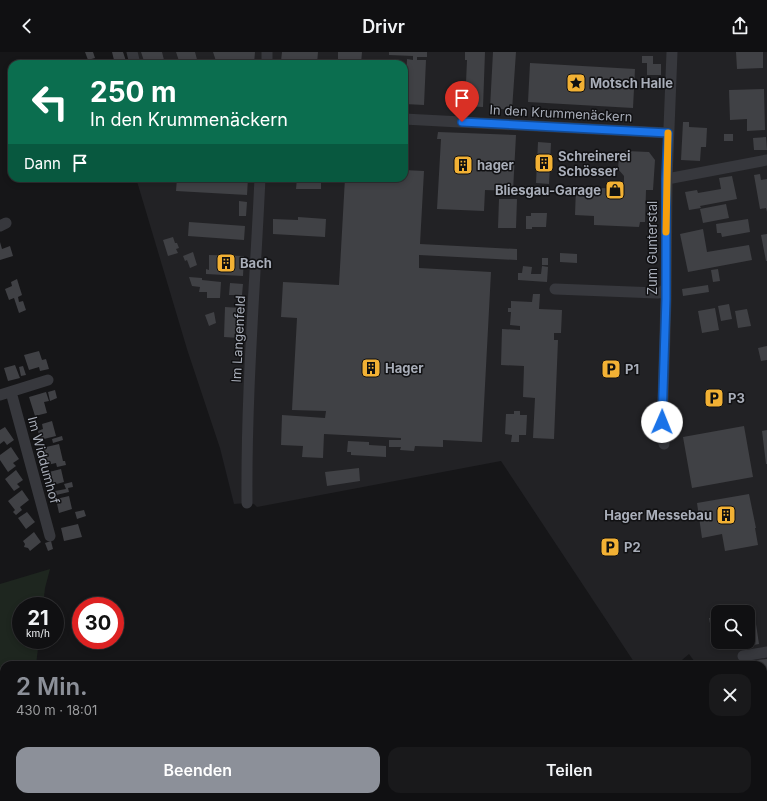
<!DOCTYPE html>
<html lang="de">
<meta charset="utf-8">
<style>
:root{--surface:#101012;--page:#19191b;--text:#f1f3f6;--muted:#9c9d9f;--line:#303032;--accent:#8c9099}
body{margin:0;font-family:Inter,sans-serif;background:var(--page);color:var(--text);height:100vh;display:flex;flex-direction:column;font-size:15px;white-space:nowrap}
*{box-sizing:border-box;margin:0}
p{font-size:13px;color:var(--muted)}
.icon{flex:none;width:22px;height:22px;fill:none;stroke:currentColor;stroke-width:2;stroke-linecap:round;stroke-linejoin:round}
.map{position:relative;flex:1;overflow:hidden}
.drawer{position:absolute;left:0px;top:609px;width:767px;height:140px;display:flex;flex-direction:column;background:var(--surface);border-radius:12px 12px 0 0;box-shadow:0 2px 6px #0003,0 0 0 1px var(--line)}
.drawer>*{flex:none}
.top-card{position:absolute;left:8px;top:8px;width:400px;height:122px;border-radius:12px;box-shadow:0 2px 6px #0003,0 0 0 1px var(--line);background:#0b6e4f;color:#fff;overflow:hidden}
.buttons{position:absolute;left:711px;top:553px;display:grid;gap:8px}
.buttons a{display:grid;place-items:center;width:44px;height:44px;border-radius:8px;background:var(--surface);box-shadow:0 2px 6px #0003,0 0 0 1px var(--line);font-size:20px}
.speed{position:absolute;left:12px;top:545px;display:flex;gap:8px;font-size:20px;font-weight:700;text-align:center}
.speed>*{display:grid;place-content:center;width:52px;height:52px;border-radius:50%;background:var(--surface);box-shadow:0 2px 6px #0003,0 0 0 1px var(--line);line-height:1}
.speed small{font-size:10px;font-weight:400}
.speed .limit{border:6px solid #d22;background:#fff;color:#111}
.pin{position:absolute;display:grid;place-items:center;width:34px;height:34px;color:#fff;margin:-41px -17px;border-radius:50% 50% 50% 0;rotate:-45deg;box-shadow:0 0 4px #0007}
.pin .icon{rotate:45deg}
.me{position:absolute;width:44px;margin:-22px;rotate:1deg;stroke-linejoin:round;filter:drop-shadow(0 0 3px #0008)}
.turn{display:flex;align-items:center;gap:14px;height:84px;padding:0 16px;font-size:18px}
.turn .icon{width:52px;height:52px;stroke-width:2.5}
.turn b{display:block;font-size:28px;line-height:34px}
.then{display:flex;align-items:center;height:38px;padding:0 16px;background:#0003;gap:8px;font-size:15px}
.round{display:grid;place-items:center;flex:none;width:42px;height:42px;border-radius:12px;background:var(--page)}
.head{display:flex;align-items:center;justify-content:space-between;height:68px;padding:0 16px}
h1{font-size:24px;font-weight:600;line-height:30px;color:var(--accent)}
.action{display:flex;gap:8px;margin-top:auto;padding:8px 16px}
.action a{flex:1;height:46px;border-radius:12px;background:var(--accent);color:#fff;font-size:16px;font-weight:600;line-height:46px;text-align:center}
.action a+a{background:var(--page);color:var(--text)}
header{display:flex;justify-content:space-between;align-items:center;height:52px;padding:0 16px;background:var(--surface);font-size:18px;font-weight:600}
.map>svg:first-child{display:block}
.built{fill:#222225;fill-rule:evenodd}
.green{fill:#1e261f}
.building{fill:#404145}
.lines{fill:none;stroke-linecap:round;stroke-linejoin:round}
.minor{stroke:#37383d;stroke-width:11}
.route-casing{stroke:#114b97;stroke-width:10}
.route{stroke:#1a73e8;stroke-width:7}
.slow{stroke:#f59e0b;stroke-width:7}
.labels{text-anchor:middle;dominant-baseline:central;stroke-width:3;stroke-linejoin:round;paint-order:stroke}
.poi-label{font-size:13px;font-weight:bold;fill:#a8adb8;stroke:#111113;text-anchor:start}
.street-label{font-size:13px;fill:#a8adb8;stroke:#111113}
</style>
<header><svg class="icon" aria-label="back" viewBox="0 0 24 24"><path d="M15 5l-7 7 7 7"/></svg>Drivr<svg class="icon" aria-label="share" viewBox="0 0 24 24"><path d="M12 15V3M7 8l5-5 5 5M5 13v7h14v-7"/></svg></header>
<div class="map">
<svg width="767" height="749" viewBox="0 0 767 749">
<rect width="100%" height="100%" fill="#161618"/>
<!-- built -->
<path class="built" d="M136,0H767V679H763V613H697L689,602L676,613H636L501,409L257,455L254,452L247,451L234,452L220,396L187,297L136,126H404V12H139ZM718,560H748V590H718Z"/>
<!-- green -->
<path class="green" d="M50,517L45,536L43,554H21V588H39L36,613H4V635H0V532Z
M455,745H635L634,749H450L449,748Z"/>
<!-- building -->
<path class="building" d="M85,0H93L95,6L88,8Z
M112,0H123L127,12H115Z
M141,0H162L165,12H145Z
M176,0H195L198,11L203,9V12H180Z
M213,0H255L254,12H217Z
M282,0H318L317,12H293V10L281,9Z
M338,0H362L361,12H338Z
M389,0H427V5H417V8H426L424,53L405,52L407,7L413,8V4L389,3Z
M465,0H485L483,55L465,54L467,8H465Z
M493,0H516L512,58L490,56Z
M736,0H763V16L737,17Z
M642,4H653V12H661V23H647V11H642Z
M530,11L635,17L633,56L528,50Z
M764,37L765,78L747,79V67L730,68L729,38Z
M683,70H689V75L707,76L706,95H701L700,109L681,108Z
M438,80L516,83L513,139L485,138L484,159L437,157L441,87H437Z
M724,82H733V89H724Z
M766,85L767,98H754L753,86Z
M538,90L551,91L549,132L536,131Z
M626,99L649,100L655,108L653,138H646L645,170H640L639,175L594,173V164L575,163L576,135L624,137V124L618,117L619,105Z
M404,118L424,119L420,192L517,197V208L419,203V216L491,220L482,390L443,388V395L415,394L414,399L400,398L401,395H389V388H401V386L324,382L323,406L302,405L303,394L281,393L282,363L325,366L326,359L292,358L297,266L281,265L283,230L339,233L345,126H404Z
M760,122L761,128L767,127V160L766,156L760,157L754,123Z
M732,124L737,147L700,154L701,156L689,158L685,140L697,138L698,141L721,137L719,126Z
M177,126H248L247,143L176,139Z
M297,126H321V137H296Z
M499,147H517L516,176H498Z
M239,149L247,150L246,164H239Z
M726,152L729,166L703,171L700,157Z
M531,161H547L546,175H532V177H526V164H531Z
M298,165L326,167L325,185L273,182V167L298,168Z
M748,167L750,180L722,185L721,181H717L716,172Z
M189,170L245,174L244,188L188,184Z
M703,177L707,200L749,193L752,208L688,220L680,182Z
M767,182V209H766L761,183Z
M173,185L175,191H177L179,196L176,197L178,201L168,204L163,188Z
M0,190L2,197L10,194L13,204L0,208Z
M193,200L197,213L190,216L187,208L185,209L183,204Z
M560,201L577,202V211L560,210Z
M209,203L244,204L243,224L206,222V217L209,218Z
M542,206H548V213H542Z
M523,214L532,215L531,222H541L542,214L548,215L547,230L518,228V221H522Z
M718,217L720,229L713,230L711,218Z
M189,225L202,226V228L221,230L220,246H207V240H199L200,235L192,234Z
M17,227L22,243L18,245L19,250L23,249L26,258L19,261L14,246L9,248L5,237L12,234L11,230Z
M230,231L243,232L242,243H229Z
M708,233L709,240L683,244L682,237Z
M533,242H540L539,257L562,258L561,281H554V288H558L554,387L533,386L535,346L523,345L524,314L501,313L502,277L520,278V274L510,273L511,260H508V256H511V249L532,250Z
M729,252L732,267L721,269L718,254Z
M225,255L241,256L240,286L224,285Z
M715,256L719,278L702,281L698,259Z
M747,257L751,274L738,276L735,259Z
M214,260L216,271L209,274L205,263Z
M767,294V308L761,309L758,296Z
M39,299L42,308L46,307L49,317L40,319L39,315L29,318L24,303Z
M15,313L20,326L8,329L4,316Z
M23,314L26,323L21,324L19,315Z
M55,338L57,346L50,349L48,340Z
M46,340L49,349L44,350L47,361L35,364L29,345Z
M514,359H520V363H527L526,383H519V390H511L512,383L505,382L506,362H514Z
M52,369L56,384L40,388L38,379L43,377L42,372Z
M744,374L753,425L692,436L683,385Z
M5,375L14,388L7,393L4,389L0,392V378Z
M767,378V412H766L762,379Z
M62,384L63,388L53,391L52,387Z
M348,389L369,390V393L386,394V405L351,403V400H347Z
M59,392L63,409H65L66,413L57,415L56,411L47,413L42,396Z
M11,395L19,407L13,411L16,414L8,420L0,408V403Z
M359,416L360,429L327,434L325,420Z
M61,417L64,430L53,433L49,420Z
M16,418L23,428L17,432L20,435L14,439L5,427Z
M72,430L73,435L68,436L69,440L56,443L55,439L66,437L64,432Z
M22,438L29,448L20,455L22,458L16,463L13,460L15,458L8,449Z
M749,442L756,476H755L758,493L725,499L722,482L702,486L697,451Z
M69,444L72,457L59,461L56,447Z
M84,458L86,464L77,467L75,460Z
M27,460L35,470L26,477L18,466Z
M78,472L82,485L64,489L61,476Z
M34,480L41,490L30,499L28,496L24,495L25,492L23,489Z
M51,489L53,497L48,499L45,491Z
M754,559L759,592L736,596L735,590H748V560Z
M718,565V590L727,591L714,593L709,566Z
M767,607V659L763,660V613H757V608Z"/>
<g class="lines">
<!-- minor -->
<path class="minor" d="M132,0L135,12
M267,12V0
M404,67L668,81
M667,127L767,108
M0,174L6,171
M555,237L657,241L662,240L665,237
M11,340L50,484
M0,343L48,328
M664,392L662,381L666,247L667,127L672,0
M247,451C246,342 255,234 260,126
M743,604L767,600"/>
</g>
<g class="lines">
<!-- route casing -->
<g class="route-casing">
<path id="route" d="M462,70L668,81L666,127V247L662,370"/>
</g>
<!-- route -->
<use href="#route" class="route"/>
<!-- slow -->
<path class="slow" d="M666,180L668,81"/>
</g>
<!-- icons -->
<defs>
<g id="sight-square" transform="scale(1)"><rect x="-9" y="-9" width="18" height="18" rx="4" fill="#f2b134" stroke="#111113"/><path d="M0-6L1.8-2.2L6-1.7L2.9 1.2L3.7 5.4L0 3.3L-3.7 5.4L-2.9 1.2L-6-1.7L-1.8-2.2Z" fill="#111"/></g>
<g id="building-square" transform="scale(1)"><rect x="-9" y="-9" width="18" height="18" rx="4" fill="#f2b134" stroke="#111113"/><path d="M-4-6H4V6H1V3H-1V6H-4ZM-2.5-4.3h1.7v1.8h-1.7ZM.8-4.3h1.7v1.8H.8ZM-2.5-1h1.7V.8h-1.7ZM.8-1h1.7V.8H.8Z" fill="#111"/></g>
<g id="shop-square" transform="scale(1)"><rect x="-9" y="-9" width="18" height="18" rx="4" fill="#f2b134" stroke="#111113"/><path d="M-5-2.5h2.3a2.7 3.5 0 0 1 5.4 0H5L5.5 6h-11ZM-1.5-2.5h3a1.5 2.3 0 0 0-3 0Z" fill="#111"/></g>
<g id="parking-square" transform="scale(1)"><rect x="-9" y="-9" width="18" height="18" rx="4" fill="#f2b134" stroke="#111113"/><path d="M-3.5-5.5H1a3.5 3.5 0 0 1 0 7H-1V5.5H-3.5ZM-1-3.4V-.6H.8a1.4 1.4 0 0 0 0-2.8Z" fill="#111"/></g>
</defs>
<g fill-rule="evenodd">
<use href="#sight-square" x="576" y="31"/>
<use href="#building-square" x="544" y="111"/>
<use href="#building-square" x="463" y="113"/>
<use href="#shop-square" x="615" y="138"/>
<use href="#building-square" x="226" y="211"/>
<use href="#building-square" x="371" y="316"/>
<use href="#parking-square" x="611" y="317"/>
<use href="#parking-square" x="714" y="346"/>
<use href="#building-square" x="726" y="463"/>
<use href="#parking-square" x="610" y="495"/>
</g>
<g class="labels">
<!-- poi labels -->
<g class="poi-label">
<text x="590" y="31">Motsch Halle</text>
<text x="558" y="104">Schreinerei<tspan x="558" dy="15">Schösser</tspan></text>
<text x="477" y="113">hager</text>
<text x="601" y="138" text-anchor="end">Bliesgau-Garage</text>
<text x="240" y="211">Bach</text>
<text x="385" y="316">Hager</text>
<text x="625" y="317">P1</text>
<text x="728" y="346">P3</text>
<text x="712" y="463" text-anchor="end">Hager Messebau</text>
<text x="624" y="495">P2</text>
</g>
<!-- street labels -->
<g class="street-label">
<text transform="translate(561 61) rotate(3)">In den Krummenäckern</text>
<text transform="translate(652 196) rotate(-90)">Zum Gunterstal</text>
<text transform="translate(238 287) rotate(-87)">Im Langenfeld</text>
<text transform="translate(44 408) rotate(75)">Im Widdumhof</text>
</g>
</g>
</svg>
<div class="buttons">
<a><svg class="icon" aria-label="search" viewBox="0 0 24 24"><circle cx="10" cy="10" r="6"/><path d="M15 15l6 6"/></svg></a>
</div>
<div class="speed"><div>21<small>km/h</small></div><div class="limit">30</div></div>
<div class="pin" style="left:462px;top:70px;background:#d93025"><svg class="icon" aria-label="arrive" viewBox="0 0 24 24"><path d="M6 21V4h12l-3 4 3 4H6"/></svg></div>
<svg class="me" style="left:662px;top:370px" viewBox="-20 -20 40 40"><circle r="19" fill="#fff"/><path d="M0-13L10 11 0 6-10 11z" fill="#1a73e8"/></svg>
<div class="top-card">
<div class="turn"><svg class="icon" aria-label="left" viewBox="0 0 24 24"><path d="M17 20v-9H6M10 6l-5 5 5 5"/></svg><div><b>250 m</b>In den Krummenäckern</div></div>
<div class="then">Dann<svg class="icon" aria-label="arrive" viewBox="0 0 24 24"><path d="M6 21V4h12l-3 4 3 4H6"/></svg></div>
</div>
<section class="drawer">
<div class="head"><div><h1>2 Min.</h1><p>430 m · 18:01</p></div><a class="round"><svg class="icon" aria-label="close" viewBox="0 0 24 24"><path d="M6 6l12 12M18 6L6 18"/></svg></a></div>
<div class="action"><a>Beenden</a><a>Teilen</a></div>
</section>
</div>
